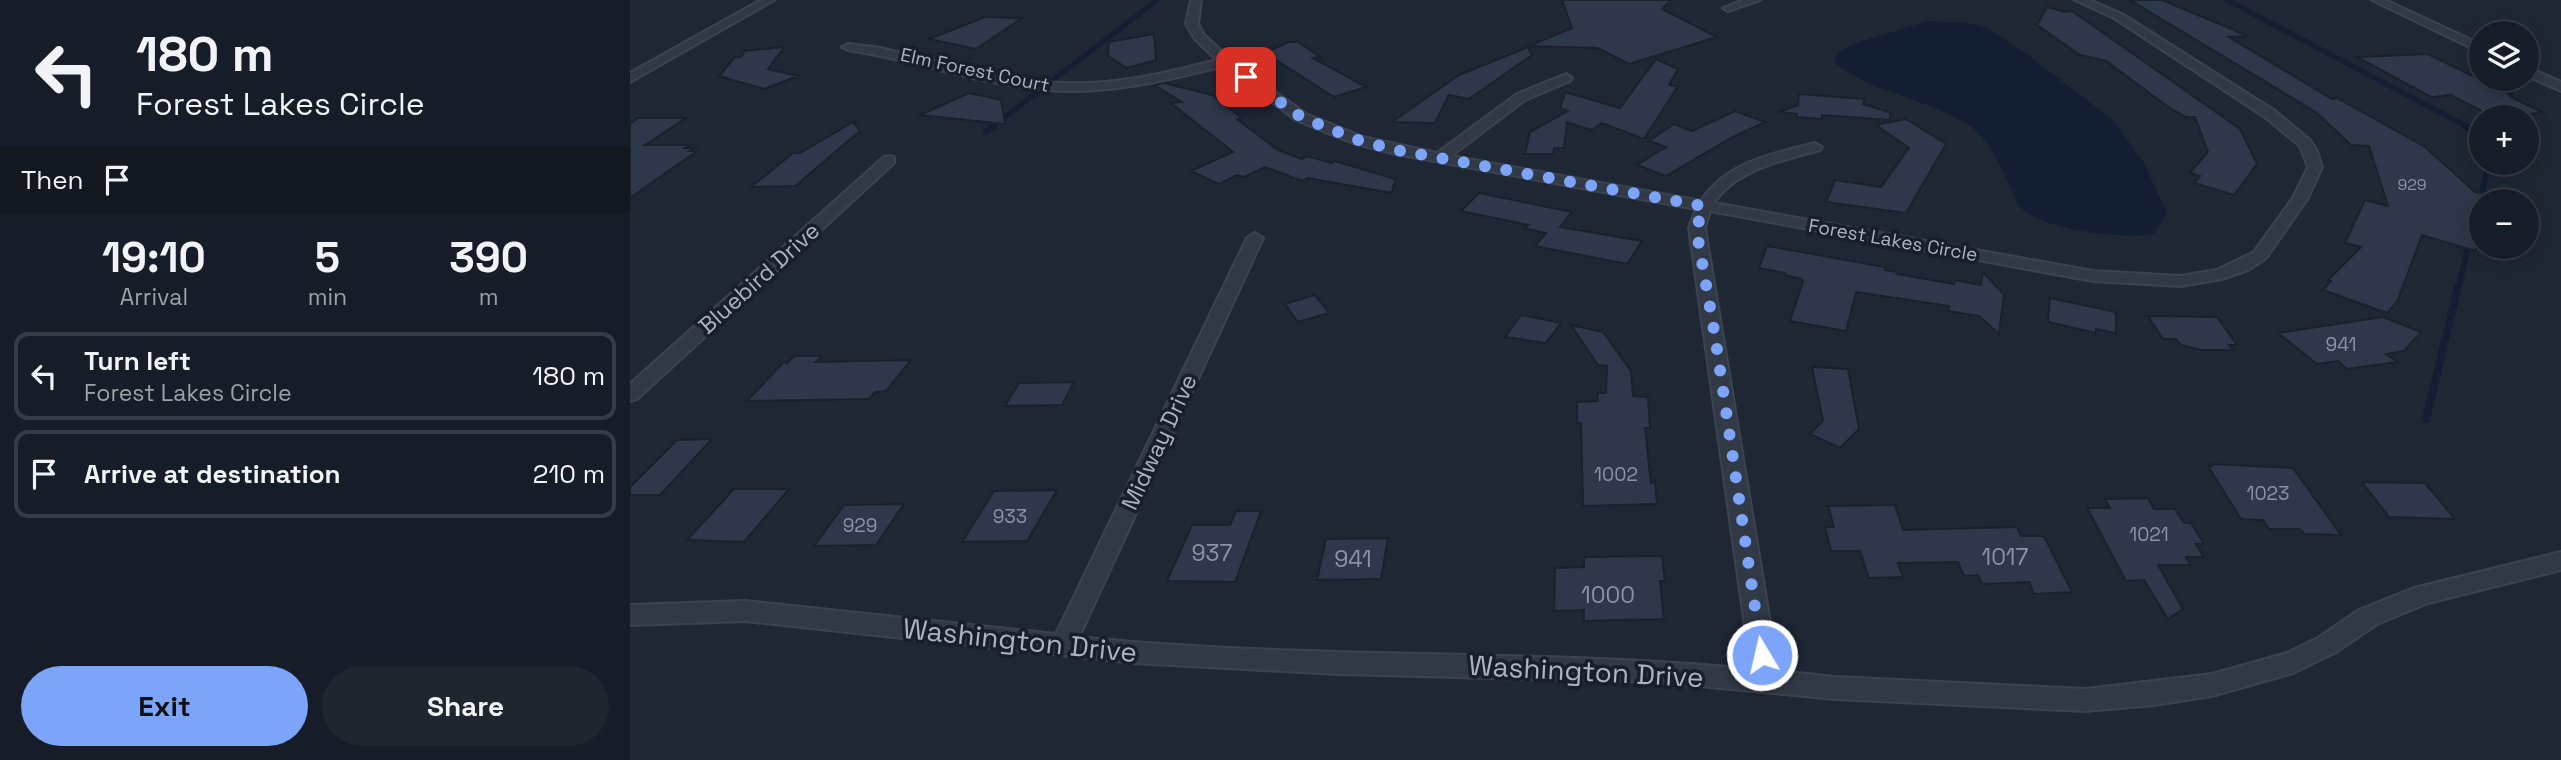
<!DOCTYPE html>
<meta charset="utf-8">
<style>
:root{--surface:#171d28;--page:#202630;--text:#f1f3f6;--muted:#9ea2a8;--line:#363b45;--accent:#7ca4f8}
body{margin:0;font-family:"Space Grotesk",sans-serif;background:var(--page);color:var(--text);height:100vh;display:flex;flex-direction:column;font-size:26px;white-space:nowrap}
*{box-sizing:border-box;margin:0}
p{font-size:23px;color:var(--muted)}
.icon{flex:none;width:38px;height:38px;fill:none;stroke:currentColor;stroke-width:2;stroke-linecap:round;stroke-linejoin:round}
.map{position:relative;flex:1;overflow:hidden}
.details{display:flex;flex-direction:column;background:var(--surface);width:630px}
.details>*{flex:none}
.banner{background:#171d28;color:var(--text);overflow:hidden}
.controls{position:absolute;left:1839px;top:21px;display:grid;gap:14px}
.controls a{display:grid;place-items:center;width:70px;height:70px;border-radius:50%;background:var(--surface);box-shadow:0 4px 18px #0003,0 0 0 2px var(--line);font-size:35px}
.pin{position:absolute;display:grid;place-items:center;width:60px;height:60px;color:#fff;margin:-30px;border-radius:14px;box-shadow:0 4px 10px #0006}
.me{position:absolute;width:77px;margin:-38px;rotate:351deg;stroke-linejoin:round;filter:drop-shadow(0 0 5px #0008)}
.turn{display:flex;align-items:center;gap:24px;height:147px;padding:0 21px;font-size:32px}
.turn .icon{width:91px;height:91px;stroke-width:2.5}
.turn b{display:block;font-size:49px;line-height:60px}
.then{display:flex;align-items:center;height:66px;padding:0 21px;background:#0003;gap:14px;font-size:26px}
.eta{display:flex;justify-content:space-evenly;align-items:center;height:119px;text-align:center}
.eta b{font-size:42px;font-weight:800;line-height:49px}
.cta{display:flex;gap:14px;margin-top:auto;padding:14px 21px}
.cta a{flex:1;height:80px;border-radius:42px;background:var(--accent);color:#111;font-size:28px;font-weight:800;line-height:80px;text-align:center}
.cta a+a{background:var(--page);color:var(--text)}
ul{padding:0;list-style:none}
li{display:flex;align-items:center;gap:21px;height:88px;margin:0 14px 10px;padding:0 7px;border:4px solid var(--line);border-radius:14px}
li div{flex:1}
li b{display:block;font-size:26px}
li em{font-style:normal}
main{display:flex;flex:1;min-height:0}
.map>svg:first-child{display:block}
.water{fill:#131e32}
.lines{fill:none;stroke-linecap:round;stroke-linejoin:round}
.stream-far2{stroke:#131e32;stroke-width:5}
.stream-far1{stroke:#131e32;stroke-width:6}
.stream{stroke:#131e32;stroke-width:8}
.building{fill:#2e384a;stroke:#1a202c;stroke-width:2}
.street-casing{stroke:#3c4250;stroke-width:4}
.street{fill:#323946;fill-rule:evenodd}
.route{stroke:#7ca4f8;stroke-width:12;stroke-dasharray:0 21.6}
.labels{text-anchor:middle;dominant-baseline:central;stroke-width:7;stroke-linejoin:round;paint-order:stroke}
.far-number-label{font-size:16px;fill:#8b93a4}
.far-street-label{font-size:19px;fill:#acb3c3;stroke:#181e2a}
.number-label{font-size:19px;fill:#8b93a4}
.street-label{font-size:23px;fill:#acb3c3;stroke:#181e2a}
.near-number-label{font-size:23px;fill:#8b93a4}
.near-street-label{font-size:28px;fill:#acb3c3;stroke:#181e2a}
</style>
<main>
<section class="details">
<div class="banner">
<div class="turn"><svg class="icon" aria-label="left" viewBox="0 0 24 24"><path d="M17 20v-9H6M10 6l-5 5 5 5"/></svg><div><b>180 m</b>Forest Lakes Circle</div></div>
<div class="then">Then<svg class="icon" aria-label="arrive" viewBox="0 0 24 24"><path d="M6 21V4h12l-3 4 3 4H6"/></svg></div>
</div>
<div class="eta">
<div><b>19:10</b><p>Arrival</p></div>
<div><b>5</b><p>min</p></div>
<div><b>390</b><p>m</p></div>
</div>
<ul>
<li><svg class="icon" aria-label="left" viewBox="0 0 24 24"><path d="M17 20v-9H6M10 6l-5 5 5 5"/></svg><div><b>Turn left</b><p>Forest Lakes Circle</p></div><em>180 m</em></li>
<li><svg class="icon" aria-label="arrive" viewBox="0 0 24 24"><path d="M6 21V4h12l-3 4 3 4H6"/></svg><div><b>Arrive at destination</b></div><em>210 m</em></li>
</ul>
<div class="cta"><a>Exit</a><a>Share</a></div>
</section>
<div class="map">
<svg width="1931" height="760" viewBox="0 0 1931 760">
<rect width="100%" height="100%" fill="#1f2735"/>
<!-- water -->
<path class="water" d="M1297,21L1337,23L1357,28L1399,56L1483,120L1514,163L1537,213L1524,234C1491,239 1415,231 1390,207C1386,202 1383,193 1381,188C1370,166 1361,141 1340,126C1298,98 1245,95 1205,63C1205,53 1213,50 1221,45Z"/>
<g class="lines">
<!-- stream-far2 -->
<path class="stream-far2" d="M1597,0L1838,127
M362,127L527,0"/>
<!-- stream-far1 -->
<path class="stream-far1" d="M1834,126L1852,135
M356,132L364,126
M1850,201L1859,163
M1828,289L1840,240"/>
<!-- stream -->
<path class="stream" d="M1796,419L1828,287"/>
</g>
<!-- building -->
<path class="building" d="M932,0H1041L1032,9L1087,37L999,64L968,48L899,46L942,28Z
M1500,0H1532L1618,36L1599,37L1702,99L1707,98L1795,147L1845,192L1852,193V235L1845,251L1792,235L1767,302L1757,313L1693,290L1701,281L1698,280L1731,247L1715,243L1735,200L1758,206L1739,146L1721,145L1687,113Z
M1417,7L1435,12L1442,11L1610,129L1627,164L1604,195L1564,183L1570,176L1560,173L1578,152L1565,117H1556L1541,109L1476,61L1450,55L1407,25Z
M355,17L392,18L346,49L299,39Z
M524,34L526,60L497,68L478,56L479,42Z
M658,42H668L690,57L683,58L736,87L704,97L635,53Z
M154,47L138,69L168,76L134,89L89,76L105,57H111L115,51Z
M898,47L902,55L839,99L819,95L805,123L762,122L829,75Z
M1798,54L1883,96H1879L1913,113L1861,116L1821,95L1801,97L1727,57Z
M1026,59L1048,69L1039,85L1048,86L1014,139L972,123L961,130L937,122L934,148H924L923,154H895L900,132L938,111L930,108L935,92L990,108Z
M534,83L582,95L612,118L607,119L648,150L672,159L676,156L702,163L705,161L765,179L762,193L678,178L672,181L635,167L614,177L607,175L589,184L561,171L603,152L541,103L552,102L524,85Z
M339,93L371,100L375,124L290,115Z
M1169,94L1234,99L1233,104L1261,113L1259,120L1192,115V119L1167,117V114L1149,112L1168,105Z
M1105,111L1135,122L1101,138L1036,176L1007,165L1036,147L1019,141L1044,124L1062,131Z
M8,118H56L15,145H60L55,148H65L60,151H67L0,198V124Z
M1276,119L1316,144L1276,213L1196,202L1205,180L1251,187L1279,148L1246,125Z
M223,122L230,131L165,186L121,187L163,153H170Z
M849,193L942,212L930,227L1012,241L997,264L905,246L916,233L894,228L898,225L831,211Z
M1137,246L1255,267V270L1268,272L1267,274L1324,284L1325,280L1351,285L1353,272L1374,295L1369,334L1349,316L1318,311L1319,306L1226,292L1216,331L1160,321L1173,282L1172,279L1155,275V273L1129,268Z
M685,295L699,313L668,322L655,304Z
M1420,298L1486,312V333L1466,329V333L1418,322Z
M891,315L931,323L916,343L875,337Z
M1518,316L1587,317L1607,345H1599L1603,350H1571L1551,345L1546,339H1533Z
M1753,317L1791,332L1774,351L1756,354L1767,362L1717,369L1708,361L1687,364L1648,333Z
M941,325L973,332L1001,371L1003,396L1018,397L1020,428H1015L1021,483L1025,482L1027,504L953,506L951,423H947V402L968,401L967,393H976L977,366L968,365Z
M164,356H192L186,362L281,360L256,391L245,392L239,399L117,401L153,363H157Z
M1182,367L1218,369L1229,429L1210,448L1180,434L1193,421Z
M444,382L432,405L375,406L389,383Z
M82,439L30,495H0V487L47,440Z
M1581,464L1663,468L1711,535L1674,534L1670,529H1639L1633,520L1611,519L1578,466H1582Z
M1732,482L1795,483L1825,519L1759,517Z
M104,489H159L114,542L57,540Z
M427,490L397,541L332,542L364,491Z
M1518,498L1524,509H1545L1554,523H1561L1574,544H1566L1574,557H1556L1560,565H1528L1553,609L1538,619L1514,580L1496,581L1457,508H1480L1475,499Z
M274,504L246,545L184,546L214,505Z
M1265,505L1273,530L1387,527L1391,536H1414L1442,592L1404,594L1399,582L1352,584L1348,575L1334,576L1328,562L1268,563L1273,577L1239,578L1230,551H1201L1195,527H1204L1198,506Z
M606,511H631L605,582L537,581L562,525H600Z
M758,538L751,579L687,580L696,539Z
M1032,556L1035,581H1030L1034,619L954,621V610L924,611L925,568L954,567V557Z"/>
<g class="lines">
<!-- street casing -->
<g class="street-casing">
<path id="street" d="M131,0H144L0,82V73Z
M561,0H571L568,24L574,35L600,59L676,114L733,137L807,153L887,94L936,74L942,78L940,81L895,100L821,156L1071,201C1095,163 1144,153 1185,143L1192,147L1190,150C1154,160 1106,169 1084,203L1463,271L1550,276L1587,270L1624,252L1663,198L1678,167L1670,146L1635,117L1484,18L1445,0H1459L1492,14L1645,111L1680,140L1687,151L1692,167L1678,198L1636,258L1618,270L1592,279L1550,286L1463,281L1080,211L1075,228L1148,671L1205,677L1456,689L1582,674L1657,653L1688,638L1729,610L1784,588L1931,552V570L1798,603L1747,624L1706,652L1663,673L1582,696L1524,705L1456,711L1205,699L1029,682L708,674L504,663L115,621L0,625V605L115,601L426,634L617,238L625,233L633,238L449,637C673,660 898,648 1121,669L1059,228L1066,209L766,154L723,143L666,120L594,66C542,79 489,92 435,91C361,89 290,61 218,50L212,47L218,44L245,47C308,60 370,81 434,83C486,85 537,73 587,60L565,39L556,24Z
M1114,0H1130L1098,11L1093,8Z
M1742,0H1755L1852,45V53Z
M1897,67L1931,82V91L1897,76Z
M259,156L264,157V163L7,399L0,401V384L254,157Z"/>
</g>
<!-- street -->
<use href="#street" class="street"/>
</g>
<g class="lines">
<!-- route -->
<path class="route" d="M616,77L671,117L728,140L766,150L1073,206L1067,228L1068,239L1085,336L1132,655"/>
</g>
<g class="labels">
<!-- far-number labels -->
<g class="far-number-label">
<text x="1782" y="184">929</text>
</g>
<!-- far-street labels -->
<g class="far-street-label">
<text transform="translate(345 70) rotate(12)">Elm Forest Court</text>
<text transform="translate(1263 240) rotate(10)">Forest Lakes Circle</text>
</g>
<!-- number labels -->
<g class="number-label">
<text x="1711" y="344">941</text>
<text x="986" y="474">1002</text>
<text x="1638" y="493">1023</text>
<text x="380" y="516">933</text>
<text x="230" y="525">929</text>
<text x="1519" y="534">1021</text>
</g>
<!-- street labels -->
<g class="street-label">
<text transform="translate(129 278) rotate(-42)">Bluebird Drive</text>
<text transform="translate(529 442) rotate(-65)">Midway Drive</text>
</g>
<!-- near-number labels -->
<g class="near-number-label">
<text x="582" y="553">937</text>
<text x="1375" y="557">1017</text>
<text x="723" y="559">941</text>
<text x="978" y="595">1000</text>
</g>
<!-- near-street labels -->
<g class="near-street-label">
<text transform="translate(390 640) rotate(6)">Washington Drive</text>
<text transform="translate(956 671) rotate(3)">Washington Drive</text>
</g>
</g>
</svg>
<div class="controls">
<a><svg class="icon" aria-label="layers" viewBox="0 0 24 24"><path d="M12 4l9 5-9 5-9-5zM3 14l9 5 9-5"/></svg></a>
<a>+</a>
<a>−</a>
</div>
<div class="pin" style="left:616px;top:77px;background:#d93025"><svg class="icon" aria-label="arrive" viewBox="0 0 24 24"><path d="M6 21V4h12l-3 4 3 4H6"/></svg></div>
<svg class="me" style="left:1132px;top:655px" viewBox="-20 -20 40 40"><circle r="17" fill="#7ca4f8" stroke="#fff" stroke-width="3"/><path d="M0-11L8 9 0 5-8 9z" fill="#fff"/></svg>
</div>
</main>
